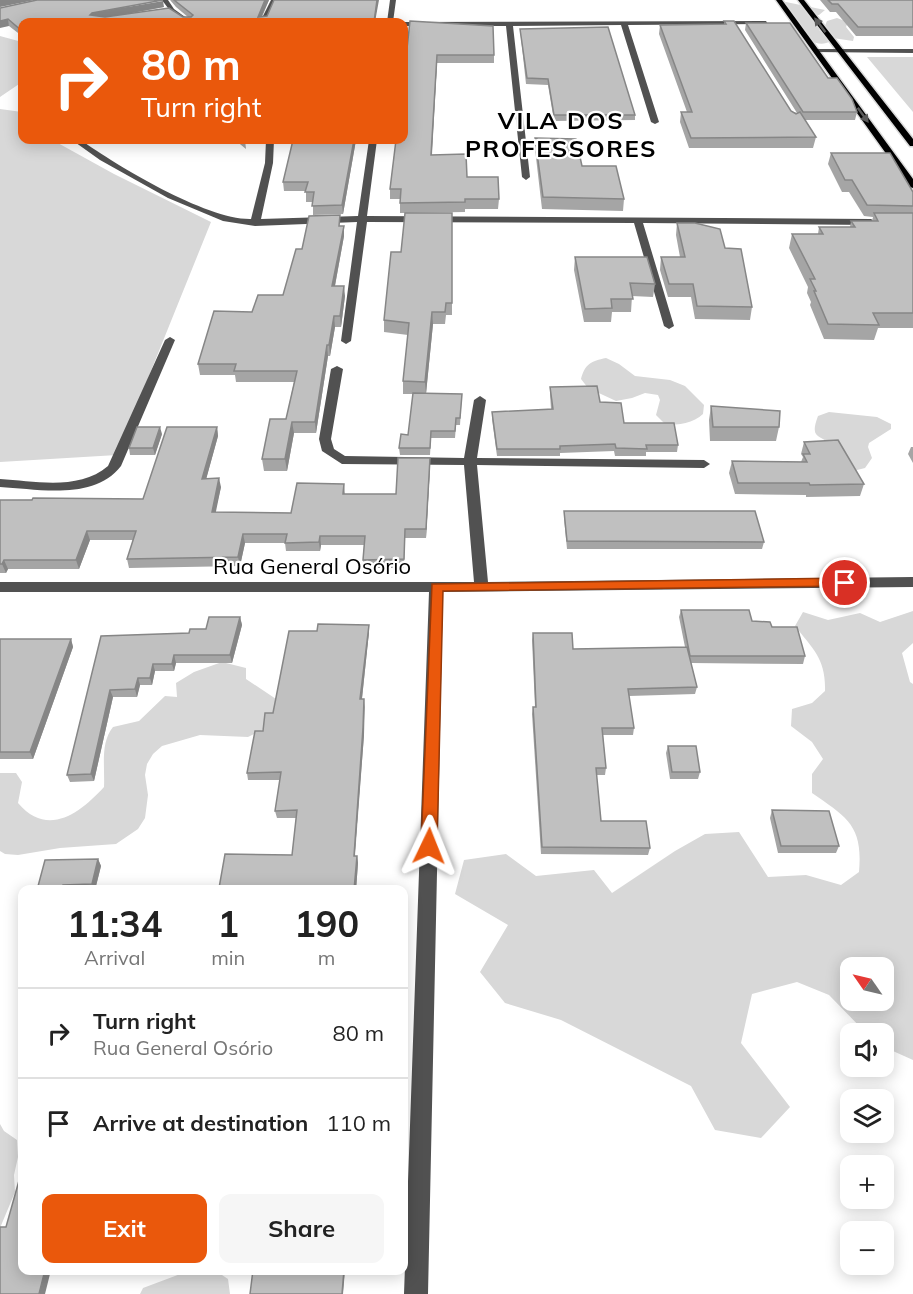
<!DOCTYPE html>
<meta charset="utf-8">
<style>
:root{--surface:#fff;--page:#f6f6f6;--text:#222;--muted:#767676;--line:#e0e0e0;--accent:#ea580c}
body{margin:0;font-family:Mulish,sans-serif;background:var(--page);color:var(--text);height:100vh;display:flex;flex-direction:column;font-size:22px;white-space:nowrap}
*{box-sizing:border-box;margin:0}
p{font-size:20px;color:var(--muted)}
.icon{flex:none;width:33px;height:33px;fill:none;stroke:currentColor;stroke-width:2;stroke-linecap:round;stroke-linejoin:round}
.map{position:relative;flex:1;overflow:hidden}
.details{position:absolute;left:18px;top:885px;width:390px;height:390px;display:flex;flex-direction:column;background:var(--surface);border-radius:12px;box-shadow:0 3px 15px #0003}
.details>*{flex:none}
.top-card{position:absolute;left:18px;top:18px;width:390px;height:126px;border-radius:12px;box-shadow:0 3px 15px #0003;background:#ea580c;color:#fff;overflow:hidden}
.needle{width:39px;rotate:304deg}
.fabs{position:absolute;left:840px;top:957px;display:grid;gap:12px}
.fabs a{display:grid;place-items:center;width:54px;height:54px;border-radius:12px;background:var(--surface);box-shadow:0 3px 15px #0003;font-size:30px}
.pin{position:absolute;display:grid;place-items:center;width:51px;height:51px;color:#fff;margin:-26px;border:3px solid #fff;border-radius:50%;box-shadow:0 2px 6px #0007}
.me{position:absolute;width:66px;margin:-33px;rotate:2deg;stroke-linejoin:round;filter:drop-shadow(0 0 4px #0008)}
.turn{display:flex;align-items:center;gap:21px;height:126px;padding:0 24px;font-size:27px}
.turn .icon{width:78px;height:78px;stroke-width:2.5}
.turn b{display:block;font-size:42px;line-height:51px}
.eta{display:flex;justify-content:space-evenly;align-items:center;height:102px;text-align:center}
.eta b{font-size:36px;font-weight:700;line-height:42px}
.action{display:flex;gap:12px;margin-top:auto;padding:12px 24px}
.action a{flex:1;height:69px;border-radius:12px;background:var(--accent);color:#fff;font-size:24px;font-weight:700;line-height:69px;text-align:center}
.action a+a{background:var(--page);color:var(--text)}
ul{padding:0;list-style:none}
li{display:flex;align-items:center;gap:18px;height:90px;padding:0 24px;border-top:2px solid var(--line)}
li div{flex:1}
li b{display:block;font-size:22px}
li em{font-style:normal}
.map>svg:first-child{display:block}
.green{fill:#d8d8d8;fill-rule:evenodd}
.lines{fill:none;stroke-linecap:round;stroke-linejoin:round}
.major-casing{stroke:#dbdbdb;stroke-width:3}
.minor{fill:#515151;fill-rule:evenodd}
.major{fill:#000;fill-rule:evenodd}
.wall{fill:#a5a5a5}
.shaded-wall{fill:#868686}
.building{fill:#c0c0c0;stroke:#868686;stroke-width:1.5}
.oneway{fill:#595959}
.route{fill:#ea580c;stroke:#983908;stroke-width:1.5}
.labels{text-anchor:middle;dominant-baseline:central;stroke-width:4.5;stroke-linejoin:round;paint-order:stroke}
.street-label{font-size:22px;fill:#000;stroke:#fff}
.far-district-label{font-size:24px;font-weight:bold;letter-spacing:1.5px;fill:#000;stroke:#fff}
</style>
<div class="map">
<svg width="913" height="1294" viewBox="0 0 913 1294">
<rect width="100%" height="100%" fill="#fff"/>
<!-- green -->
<path class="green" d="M786,2L825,10L819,15H809L819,25V30L831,41C819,48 811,40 799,35L801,30L786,9L778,5Z
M837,18L848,22L846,27L854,37L853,41L833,38L824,28L827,21Z
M0,36L22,42V82L0,97Z
M867,57H913V112Z
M0,109L22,112V140H57L56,142L114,174L211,222L117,455L0,462Z
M606,358L619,364L635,376L670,380L685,386L704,405L703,414C694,423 678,425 666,425L656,415L660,400L658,395L645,393L632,398L616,401L588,388L581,379C585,364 591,361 606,358Z
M829,412L877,417L891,424V429L869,443L868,447L872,458L865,468L849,472C844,464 839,452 833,446C820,434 809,440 818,416Z
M913,611V643L902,653L910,682L913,684V1060L884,1047V1034L866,1033L829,995L797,982L752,994L741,1043L790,1107L761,1138L715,1130L691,1086L561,1020L505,1003L480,972L508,925L455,894L464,860L506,854L536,876L594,870L612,893L675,851L705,834L739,832L768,877L806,875L841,885L859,872C863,826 848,818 812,793V774L823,759L812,742L791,726L792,709L812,703L825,691C826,659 813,649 795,626L803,612L828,620L860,613L880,622ZM850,968H884V1000H850Z
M222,662L246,668V679L279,701L270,726L248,737L200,735L162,746L153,754L147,764L145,775L148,795L145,818L138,829L116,844L60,848L18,855L5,854L0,851V773H16L22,782L18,803C48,838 80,813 104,787C105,766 100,743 113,727L139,721L165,696L177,697L176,683L194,672Z
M0,1124L4,1131L17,1140L18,1157L14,1175L15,1192L0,1228Z
M191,1270L216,1271L228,1279L230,1294H140L143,1288Z"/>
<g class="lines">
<!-- major casing -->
<g class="major-casing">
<path id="major" d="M776,0H782L913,179V188L910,187Z
M798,0H804L913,139V146H910Z"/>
</g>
<!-- minor -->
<path class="minor" d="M162,0H168L174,9L192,22C179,22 169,10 162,0Z
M271,0H277L266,22H260Z
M390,0H396L393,22H387Z
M766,21L768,24L628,25L659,122L655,124L651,122L621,25L513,26L530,177L526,180L522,177L506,26H404L402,22Z
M817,49H913V53L815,52Z
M72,140H81C117,166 207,220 251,219L265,163L266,140H274L273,163L261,219L358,216L369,140H377L367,216L871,219L876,222L871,225L643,223L674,326L669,329L664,326L634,223L367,222L351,341L346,344L341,341L357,222L255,226L223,221L168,198L100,160Z
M170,337L175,340L121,466C94,501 38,489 0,487V479C35,481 79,491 108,466L165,340Z
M337,366L343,369L331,439L334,449L345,456L464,458L474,400L480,396L486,400L477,458L704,460L710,464L704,468L477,465L488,582L913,577V587L443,592L428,1294H404L429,592H0V582H474L464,465L342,464L322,451L319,439L331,369Z"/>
<!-- major -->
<use href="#major" class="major"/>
</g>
<!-- wall -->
<path class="wall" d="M170,0H269L262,17L22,22V36L9,26L0,8L164,7L126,14L188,17L176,7Z
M820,0H913V36H856L836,12H830Z
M410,21L494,55V63H437L432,155L467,177L499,199L498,209H465V212L400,213V199H390V189Z
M724,21L791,111L797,113L745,30L746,23L828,78L857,112L855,120H805L816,137L813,148H689L680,122L681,112H687L659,34L660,25L724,24Z
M520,29L635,115V120L554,121L548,85L526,84Z
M535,138L582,166L624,199L623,211L542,209L535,149Z
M235,140H245L246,149Z
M293,140H356L343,214L313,215V202H306V191H284L283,182Z
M831,153L913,192V328H878L874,340L824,339L810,305L811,302L807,293L808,287L789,248L792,234H818L819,227H850L851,221H872L873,217L864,216L849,192H842L828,164Z
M452,213V315H446L445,324H433L426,393L462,394L460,425H456L455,438H431L430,455H400L399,448L408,435L413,394H403V381L408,335L384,332V320Z
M677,223L725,248L752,307L750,320L695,319L691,297H668L660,270L661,257H680L676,235Z
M341,226L344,236L335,286L345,296L341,327H335L330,356H328L316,433H294L287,471H264L262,459L286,419L294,382H236L235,375H200L198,364L252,312L283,295L302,249Z
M575,257L655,284L653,297L632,296L631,312H612L611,322H584L574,270Z
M550,387L600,402L624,423L678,445L677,452H646V456H615L614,451L560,453V456H497L492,419V412L551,409L550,394Z
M711,406L779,427L776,441H710L709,420Z
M217,427L218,436L206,479L221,487L215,512L291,513L344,484L345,494H396L430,467L426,538H405L404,568H364L363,560L364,545H321L320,551H286L285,543H245L240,566L129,568L127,559L133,540H90L79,569H8L6,573H0V500L143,499Z
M162,434L155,455H130L129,448Z
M804,442L864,484L860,496L806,497V495L735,494L729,473L732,461L801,462L803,457L801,454Z
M911,447H913V463L908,454Z
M564,511L764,542L762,549H567L564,518Z
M681,610L752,621L772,627L805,656L803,664L691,663L697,687L695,694L629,696L634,728L633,735H603L606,768L605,775H596L601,821L650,848L648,855L541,854L532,714L533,707H535L532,640L533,633L573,649L685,647L679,617Z
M240,617L242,625L232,663H176L174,671H155L152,685H140L137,697H113L94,781L70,782L67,775L101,636L189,633L206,629Z
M369,625V632L362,699H364L365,707L364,735L355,856H357L358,863L356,890H219V888L292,855L296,818H277L275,811L280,780H248L247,773L263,731L273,713L317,631Z
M0,639H71L73,647L33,759H0Z
M668,746L700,772L698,779H670L666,753Z
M772,810L839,846L836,853H778L770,818Z
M98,859L101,866L95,890H37Z"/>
<!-- shaded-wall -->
<path class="shaded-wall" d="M0,0H35L0,7Z
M265,0H269L259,22L258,17Z
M377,0H379L375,22H374Z
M163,1L164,7L94,20L90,15L92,13Z
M8,19L9,26L0,28V21Z
M437,55V63L431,164V155Z
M354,140H356L343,214L342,205Z
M344,226V236L333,296L332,286Z
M344,286L345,296L341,327L340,316Z
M432,312L433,324L426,394L425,382Z
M334,316L335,327L330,356L329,345Z
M327,345L328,356L316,433L315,422Z
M292,422L294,433L287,471L285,459Z
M160,427L162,434L155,455L153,448Z
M217,427L218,436L204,487L202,479Z
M430,458V467L426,538V529Z
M219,478L221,487L214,521L212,512Z
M87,531L90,540L79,569L76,560Z
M243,534L245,543L240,566L238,557Z
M320,536L321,545L320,551L319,542Z
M4,560L8,569L6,573L2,564Z
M240,617L242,625L232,663L230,655Z
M369,625V632L361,707L360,699Z
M71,639L73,647L33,759L30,752Z
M174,655L176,663L174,671L172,664Z
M153,664L155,671L152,685L150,678Z
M138,678L140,685L137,697L135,689Z
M110,690L113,697L94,781L91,774Z
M364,699V735L354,863V856Z
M357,856L358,863L356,890H354Z
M98,859L101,866L95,890H94L92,884Z
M45,1270H51L45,1294H39Z
M344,1270H345L343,1294H342Z"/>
<!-- building -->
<path class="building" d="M37,0H163L92,13L90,15L105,17L169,8L183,17H191L193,15L174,0H265L258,17L267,16L274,0H377L374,22H22V31L8,19L0,21V8Z
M828,0H913V27H858L838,4H832Z
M410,21L493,26L494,55H437L431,155L466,154L467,177H498L499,199H465V202L400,203L401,189H390L396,140H404V76Z
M724,21H734L791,111L796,114L800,112L816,137L691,138L681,112H692L660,25L726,24Z
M746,23H790L828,78H837L852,99L857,112H803Z
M608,27L635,115H554L548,79L527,78L520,29Z
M535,138L576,139L582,166H616L624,199L543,197Z
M293,140H354L342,205L312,206L314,192H305L308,182H283Z
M831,153H890L913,192V206L867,205L852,180H845Z
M405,213H452V303H446L445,312H432L425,382L403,381L409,323L384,320L391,252H401Z
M874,213H913V313H873L879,325L828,324L814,291H816L810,279H815L792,234H823L819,227H855L851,221H878Z
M340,215L339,226H344L332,286H344L340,316H334L329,345H327L315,422H292L285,459H262L270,419H286L297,371H234L236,364H198L214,311L252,312L258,295H283L296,249H302L309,216Z
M677,223H695L720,229L725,248L741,249L752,307L697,306L693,284H669L661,257H685Z
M575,257H647L655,284L630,283L633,299H611L612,308L585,309Z
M597,386L600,402L621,403L624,423H674L678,445H646L647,449L616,448L615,444L560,446V449H497L492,412L553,409L550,387Z
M413,393L462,394L460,418H456L455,431H431L430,448H399L401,434L408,435Z
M711,406L780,411L779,427H713Z
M137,427H160L153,448H129Z
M167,427H217L202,479L219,478L212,512L291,513L297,483L344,484L343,494H396L398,458H430L426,529H405L404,559L363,560L365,536H320L319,542L285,543L287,534H243L238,557L127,559L136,531H87L76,560H4L2,564H0V500H32L33,498L143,499Z
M838,440L864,484L810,485L809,483H738L732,461L807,462L803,454H810L804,442Z
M564,511H755L764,542L567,541Z
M681,610H749L752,621L770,622L772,627H797L805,656H690Z
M209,617H240L230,655H174L172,664H153L150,678H138L135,689L110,690L91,774L67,775L101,636L189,633L190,629H206Z
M318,624L369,625L360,699H364L363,728L354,856H357L354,890L219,888L225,854L292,855L297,810L275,811L281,772L247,773L255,731H263L265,713H273L289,631H317Z
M533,633H572L573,649L687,647L697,687L628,689L634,728H602L606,768H596L601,821H646L650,848L542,847L533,707H536Z
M0,639H71L30,752H0Z
M668,746H696L700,772H672Z
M772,810L829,811L839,846H781Z
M98,859L92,884L63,885L62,890H37L45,860Z
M20,1177H22V1270H45L39,1294H0V1227H6Z
M253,1270H344L342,1294H250Z"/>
<!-- one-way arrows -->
<defs><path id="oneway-solid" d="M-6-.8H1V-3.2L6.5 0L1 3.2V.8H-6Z" transform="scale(1.5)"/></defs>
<g class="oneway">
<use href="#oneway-solid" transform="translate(820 25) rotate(-127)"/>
<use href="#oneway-solid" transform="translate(863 115) rotate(54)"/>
</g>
<!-- route -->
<path class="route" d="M845,578L851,583L849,586L443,591L437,846L435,851L429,853L423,851L421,846L432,584Z"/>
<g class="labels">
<!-- street labels -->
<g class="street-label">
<text x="312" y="566">Rua General Osório</text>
</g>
<!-- far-district labels -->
<g class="far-district-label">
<text x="561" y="120">VILA DOS<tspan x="561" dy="28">PROFESSORES</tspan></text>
</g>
</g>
</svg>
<div class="fabs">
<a><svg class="needle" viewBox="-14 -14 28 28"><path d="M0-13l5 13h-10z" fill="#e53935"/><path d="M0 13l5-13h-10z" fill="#767676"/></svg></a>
<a><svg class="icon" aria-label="sound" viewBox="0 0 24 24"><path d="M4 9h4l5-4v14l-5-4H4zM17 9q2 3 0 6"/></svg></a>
<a><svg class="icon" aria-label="layers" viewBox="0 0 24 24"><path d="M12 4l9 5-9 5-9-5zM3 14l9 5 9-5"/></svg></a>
<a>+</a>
<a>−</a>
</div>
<div class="pin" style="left:845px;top:583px;background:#d93025"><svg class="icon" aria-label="arrive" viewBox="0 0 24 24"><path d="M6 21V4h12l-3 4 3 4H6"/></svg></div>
<svg class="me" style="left:429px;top:846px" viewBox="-20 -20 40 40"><path d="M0-17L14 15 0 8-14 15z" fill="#ea580c" stroke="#fff" stroke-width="4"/></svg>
<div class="top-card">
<div class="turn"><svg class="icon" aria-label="right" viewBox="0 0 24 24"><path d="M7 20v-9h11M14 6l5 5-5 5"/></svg><div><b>80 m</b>Turn right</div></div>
</div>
<section class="details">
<div class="eta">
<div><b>11:34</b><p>Arrival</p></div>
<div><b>1</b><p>min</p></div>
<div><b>190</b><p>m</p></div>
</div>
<ul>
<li><svg class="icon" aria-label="right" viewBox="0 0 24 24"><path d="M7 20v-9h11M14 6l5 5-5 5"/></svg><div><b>Turn right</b><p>Rua General Osório</p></div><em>80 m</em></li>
<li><svg class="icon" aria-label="arrive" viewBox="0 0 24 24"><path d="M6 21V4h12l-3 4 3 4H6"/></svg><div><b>Arrive at destination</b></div><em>110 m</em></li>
</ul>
<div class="action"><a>Exit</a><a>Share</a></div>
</section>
</div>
